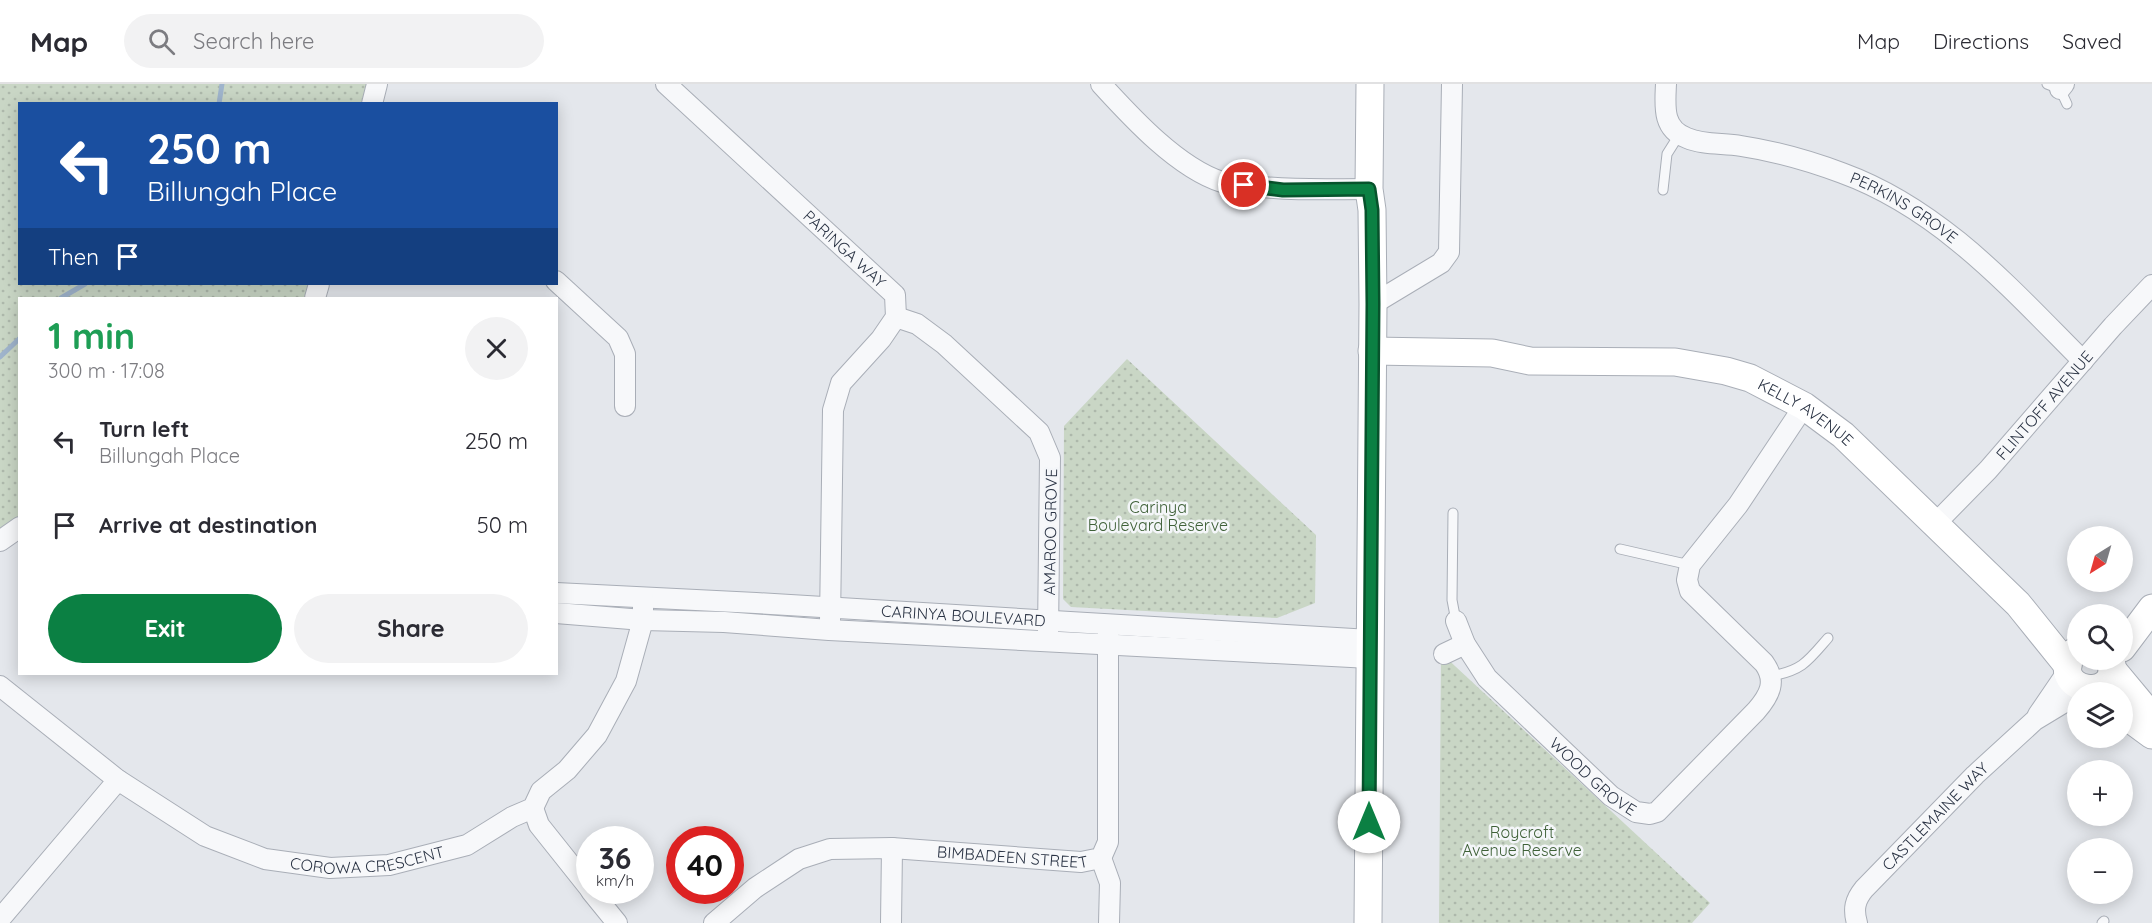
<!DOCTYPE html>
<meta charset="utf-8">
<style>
:root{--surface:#fff;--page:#f2f2f3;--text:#2b2b33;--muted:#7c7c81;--line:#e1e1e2;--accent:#0b8043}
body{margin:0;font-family:Quicksand,sans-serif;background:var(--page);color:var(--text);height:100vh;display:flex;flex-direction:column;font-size:22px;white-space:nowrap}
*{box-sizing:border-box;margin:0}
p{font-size:20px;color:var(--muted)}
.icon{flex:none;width:33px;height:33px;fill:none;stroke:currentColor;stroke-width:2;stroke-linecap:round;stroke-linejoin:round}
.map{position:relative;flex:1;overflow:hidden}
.details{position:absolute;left:18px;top:213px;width:540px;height:378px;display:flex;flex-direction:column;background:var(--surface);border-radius:0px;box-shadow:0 3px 15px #0003}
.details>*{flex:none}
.hud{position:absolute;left:18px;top:18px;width:540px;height:183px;border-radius:0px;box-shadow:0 3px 15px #0003;background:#1a4fa0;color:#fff;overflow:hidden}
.needle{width:39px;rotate:217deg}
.buttons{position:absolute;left:2067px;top:442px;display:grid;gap:12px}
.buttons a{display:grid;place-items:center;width:66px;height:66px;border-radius:50%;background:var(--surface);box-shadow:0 3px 15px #0003;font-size:30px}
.speed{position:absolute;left:576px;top:742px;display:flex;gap:12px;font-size:30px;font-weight:700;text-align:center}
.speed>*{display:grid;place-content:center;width:78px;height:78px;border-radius:50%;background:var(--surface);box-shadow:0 3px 15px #0003;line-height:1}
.speed small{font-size:15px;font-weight:400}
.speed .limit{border:9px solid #d22;background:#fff;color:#111}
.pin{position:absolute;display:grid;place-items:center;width:51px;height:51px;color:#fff;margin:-26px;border:3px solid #fff;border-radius:50%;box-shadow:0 2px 6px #0007}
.me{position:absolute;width:66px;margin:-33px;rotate:0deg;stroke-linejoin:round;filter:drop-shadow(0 0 4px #0008)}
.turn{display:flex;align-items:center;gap:21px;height:126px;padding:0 30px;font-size:27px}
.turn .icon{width:78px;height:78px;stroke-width:2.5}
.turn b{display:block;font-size:42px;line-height:51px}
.then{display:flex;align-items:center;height:57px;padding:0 30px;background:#0003;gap:12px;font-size:22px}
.round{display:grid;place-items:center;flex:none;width:63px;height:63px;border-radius:32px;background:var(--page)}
.overview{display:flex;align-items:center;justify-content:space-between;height:102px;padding:0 30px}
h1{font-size:36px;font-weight:700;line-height:45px;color:#1e9e55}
.button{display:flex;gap:12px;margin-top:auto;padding:12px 30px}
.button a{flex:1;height:69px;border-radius:36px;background:var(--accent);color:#fff;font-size:24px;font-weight:700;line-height:69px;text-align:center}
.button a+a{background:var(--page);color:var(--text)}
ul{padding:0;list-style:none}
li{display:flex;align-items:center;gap:18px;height:84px;padding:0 30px}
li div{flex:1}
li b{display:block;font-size:22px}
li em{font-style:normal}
header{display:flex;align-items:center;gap:36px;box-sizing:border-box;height:84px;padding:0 30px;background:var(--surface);border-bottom:2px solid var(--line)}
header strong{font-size:28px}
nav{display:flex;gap:33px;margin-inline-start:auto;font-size:21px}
.search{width:420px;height:54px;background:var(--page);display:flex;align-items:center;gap:15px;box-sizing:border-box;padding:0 21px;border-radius:33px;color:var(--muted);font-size:22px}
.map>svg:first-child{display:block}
.park{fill:url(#park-dots)}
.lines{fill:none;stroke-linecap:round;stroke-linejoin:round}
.stream{stroke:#9fb4cc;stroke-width:5}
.lane-casing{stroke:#a9aeb7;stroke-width:11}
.street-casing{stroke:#a9aeb7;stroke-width:22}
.secondary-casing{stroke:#a9aeb7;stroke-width:29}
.lane{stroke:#f7f8fa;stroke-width:9}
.street{stroke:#f7f8fa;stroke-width:20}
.secondary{stroke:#fff;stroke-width:27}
.route-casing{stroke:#07532c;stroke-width:15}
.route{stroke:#0b8043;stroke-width:10}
.labels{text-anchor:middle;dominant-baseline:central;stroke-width:5;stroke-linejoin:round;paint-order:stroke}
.street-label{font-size:16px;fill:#2b3445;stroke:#f4f6f9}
.park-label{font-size:16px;fill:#3f6138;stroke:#f4f6f9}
</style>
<header>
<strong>Map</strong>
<div class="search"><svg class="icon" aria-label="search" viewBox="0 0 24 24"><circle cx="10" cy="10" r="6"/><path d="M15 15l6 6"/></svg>Search here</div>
<nav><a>Map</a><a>Directions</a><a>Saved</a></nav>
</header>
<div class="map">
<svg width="2152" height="839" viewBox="0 0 2152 839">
<defs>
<pattern id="park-dots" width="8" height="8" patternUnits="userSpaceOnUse" patternTransform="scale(1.5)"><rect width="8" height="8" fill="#c9d6c5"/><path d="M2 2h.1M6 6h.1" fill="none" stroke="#adb8ab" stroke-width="1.8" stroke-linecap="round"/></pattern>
</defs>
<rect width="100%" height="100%" fill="#e4e7ec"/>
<!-- park -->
<path class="park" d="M0,0H367L361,19L20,20V200H309L307,214H20L19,433L0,448Z
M1127,275L1316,451L1315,519L1277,534L1071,523L1063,515L1064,342Z
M1441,569L1710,819L1692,839H1439Z"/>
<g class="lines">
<!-- stream -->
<path class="stream" d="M219,20L222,0
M61,214L85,200
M0,273L20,254"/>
<!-- lane casing -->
<g class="lane-casing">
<path id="lane" d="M2047,0L2060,5L2067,20
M1663,106L1667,70L1679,51
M1453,429L1452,516L1456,537
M1620,465L1690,481
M1772,592C1803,586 1808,577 1828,554
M2102,839L2104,837"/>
</g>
<!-- street casing -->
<g class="street-casing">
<g id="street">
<path id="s1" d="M666,0L895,211L896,233L881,255L841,299L833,326L830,537"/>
<path d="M1101,0C1132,34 1178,84 1222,98C1232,101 1243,101 1254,102C1292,107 1331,105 1369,105"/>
<path id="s2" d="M1666,0C1665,22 1662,45 1687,54C1703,61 1723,59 1741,62C1774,67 1810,77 1842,89C1941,125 2011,205 2083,277"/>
<path d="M2060,5L2064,0"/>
<path d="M372,20L377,0"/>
<path d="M556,197L618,254L625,270V322"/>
<path d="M315,214L319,200"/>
<path d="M1373,220L1441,179L1449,168L1452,0"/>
<path d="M896,233L917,240L944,260L1039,348L1050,374L1048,550"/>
<path id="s3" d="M1936,439L1988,386L2113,242L2152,201"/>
<path d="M0,457L20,443"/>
<path id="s4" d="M556,509L756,519L1370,556"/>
<path d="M556,529L643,536L724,538L829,546L1370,574"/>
<path id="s5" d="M1456,537L1465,560L1487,594L1611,712L1636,728L1650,730L1657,728L1756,627C1770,611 1777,597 1764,579L1690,507L1687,496L1690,481L1738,421L1804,322"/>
<path d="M1444,570L1465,560"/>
<path id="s6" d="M0,602L118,696L205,752L265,775L330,784L389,781L467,761L512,733L533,724L541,707L567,686L597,651L626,597L643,536V514"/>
<path d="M2038,631L2068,587"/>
<path d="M533,724L539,741L590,805"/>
<path d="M1101,774L1110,799L1109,839"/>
<path d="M591,807L617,839"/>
<path d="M0,835L118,696"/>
<path id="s7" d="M714,839L755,804L799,775L830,765L892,764L1081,778L1101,774L1108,758V549"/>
<path d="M891,839L892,764"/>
<path id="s8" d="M1857,839C1853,825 1855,816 1864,805L1975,691L2035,636L2078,610"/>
</g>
</g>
<!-- secondary casing -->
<g class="secondary-casing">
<g id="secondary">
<path id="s9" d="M1372,267L1492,269L1530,277L1675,278L1726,287L1750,294L1804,322L1843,351L2018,520L2068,582"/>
<path d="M2122,564L2152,524"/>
<path d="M2074,568C2045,607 2122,622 2111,576"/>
<path d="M2112,585L2152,633"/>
<path d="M2122,629L2152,651"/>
<path d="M1368,839L1373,220L1372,126L1369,105L1370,0"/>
</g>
</g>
<!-- lane -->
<use href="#lane" class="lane"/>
<!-- street -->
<use href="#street" class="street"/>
<!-- secondary -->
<use href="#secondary" class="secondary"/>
</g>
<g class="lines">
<!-- route casing -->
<g class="route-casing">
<path id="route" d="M1244,101L1283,106L1369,105L1372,126L1373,220L1369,738"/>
</g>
<!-- route -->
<use href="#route" class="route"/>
</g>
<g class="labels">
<!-- street labels -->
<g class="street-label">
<text stroke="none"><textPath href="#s2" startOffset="294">PERKINS GROVE</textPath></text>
<text stroke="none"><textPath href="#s1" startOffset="243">PARINGA WAY</textPath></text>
<text stroke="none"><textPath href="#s3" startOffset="160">FLINTOFF AVENUE</textPath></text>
<text stroke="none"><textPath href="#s9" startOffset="446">KELLY AVENUE</textPath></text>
<text transform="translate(1050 448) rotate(-89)">AMAROO GROVE</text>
<text stroke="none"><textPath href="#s4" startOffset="408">CARINYA BOULEVARD</textPath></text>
<text stroke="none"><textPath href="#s5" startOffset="210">WOOD GROVE</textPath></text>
<text stroke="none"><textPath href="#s8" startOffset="138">CASTLEMAINE WAY</textPath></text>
<text stroke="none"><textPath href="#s6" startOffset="422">COROWA CRESCENT</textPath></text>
<text stroke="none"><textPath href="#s7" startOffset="322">BIMBADEEN STREET</textPath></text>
</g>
<!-- park labels -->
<g class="park-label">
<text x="1158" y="423">Carinya<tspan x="1158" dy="18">Boulevard Reserve</tspan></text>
<text x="1522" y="748">Roycroft<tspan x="1522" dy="18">Avenue Reserve</tspan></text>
</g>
</g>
</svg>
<div class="buttons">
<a><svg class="needle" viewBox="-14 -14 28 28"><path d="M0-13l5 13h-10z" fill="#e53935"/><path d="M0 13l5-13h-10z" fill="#7c7c81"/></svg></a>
<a><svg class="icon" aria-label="search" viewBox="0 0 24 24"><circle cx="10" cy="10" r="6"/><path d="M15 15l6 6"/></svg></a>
<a><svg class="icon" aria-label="layers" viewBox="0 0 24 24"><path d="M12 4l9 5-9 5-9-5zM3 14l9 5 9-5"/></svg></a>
<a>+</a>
<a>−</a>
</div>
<div class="speed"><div>36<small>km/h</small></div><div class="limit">40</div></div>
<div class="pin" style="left:1244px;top:101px;background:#d93025"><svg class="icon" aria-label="arrive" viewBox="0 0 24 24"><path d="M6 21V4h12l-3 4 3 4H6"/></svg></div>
<svg class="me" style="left:1369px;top:738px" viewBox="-20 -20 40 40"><circle r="19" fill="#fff"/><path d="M0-13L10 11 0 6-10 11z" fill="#0b8043"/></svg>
<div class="hud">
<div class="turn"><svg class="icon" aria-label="left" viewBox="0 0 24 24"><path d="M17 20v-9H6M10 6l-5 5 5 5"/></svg><div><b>250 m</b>Billungah Place</div></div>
<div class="then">Then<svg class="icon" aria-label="arrive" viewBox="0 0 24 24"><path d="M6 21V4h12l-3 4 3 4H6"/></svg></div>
</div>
<section class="details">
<div class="overview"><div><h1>1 min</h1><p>300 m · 17:08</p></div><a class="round"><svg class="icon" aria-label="close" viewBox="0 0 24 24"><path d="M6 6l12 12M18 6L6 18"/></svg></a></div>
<ul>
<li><svg class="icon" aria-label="left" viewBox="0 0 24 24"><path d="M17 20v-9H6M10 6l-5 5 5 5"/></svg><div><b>Turn left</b><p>Billungah Place</p></div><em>250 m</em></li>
<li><svg class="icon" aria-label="arrive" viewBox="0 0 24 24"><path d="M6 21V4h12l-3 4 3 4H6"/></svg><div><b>Arrive at destination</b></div><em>50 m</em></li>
</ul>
<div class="button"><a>Exit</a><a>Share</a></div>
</section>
</div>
